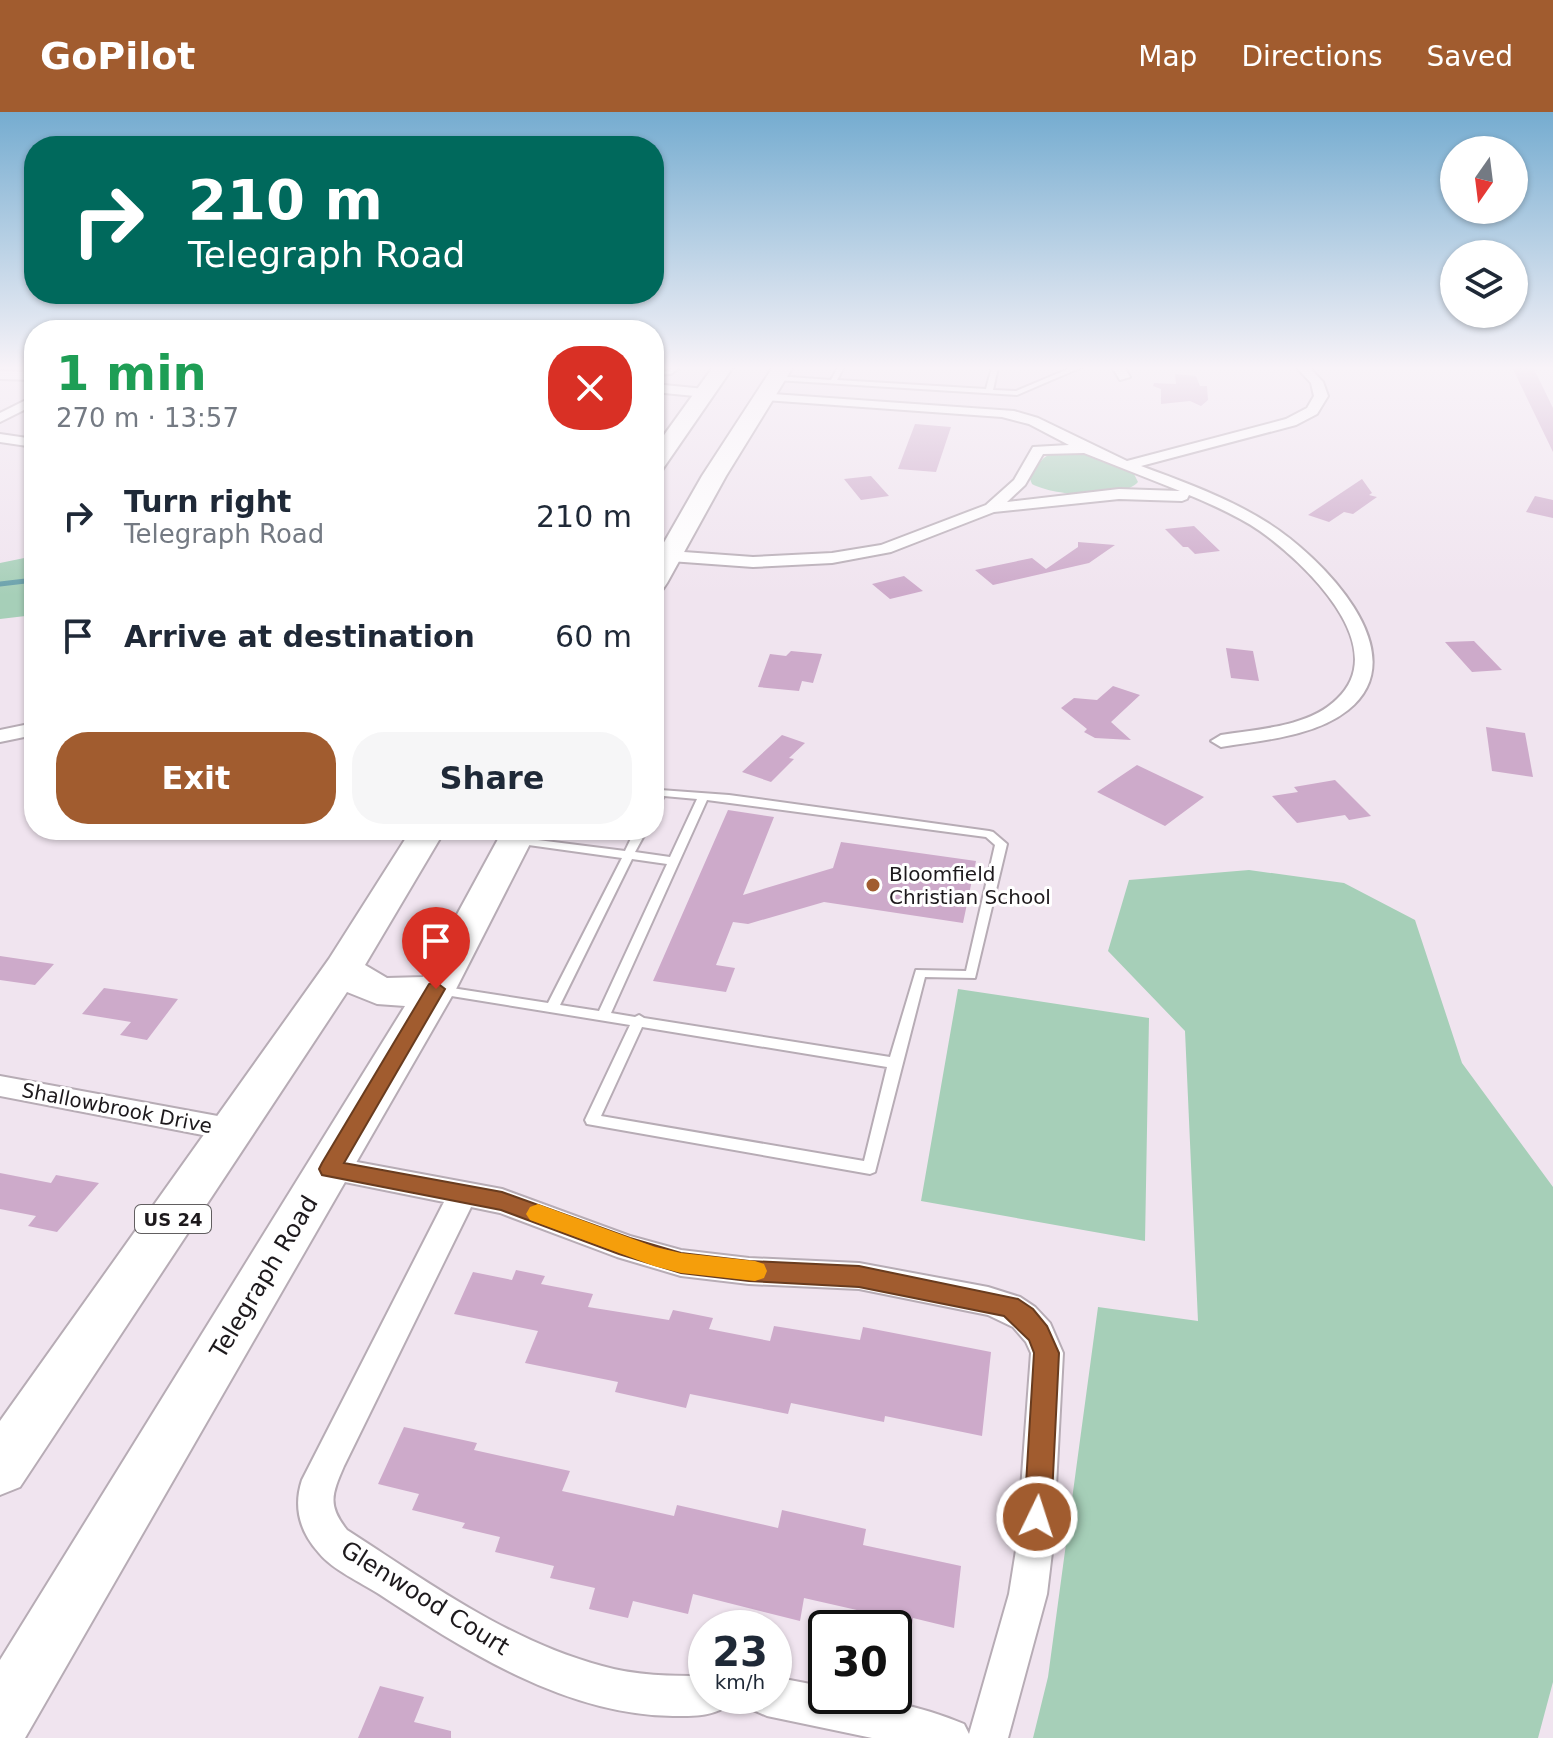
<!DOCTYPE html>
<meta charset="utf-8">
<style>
:root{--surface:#fff;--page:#f6f6f7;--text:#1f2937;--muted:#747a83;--accent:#a15c2f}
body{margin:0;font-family:"DejaVu Sans",sans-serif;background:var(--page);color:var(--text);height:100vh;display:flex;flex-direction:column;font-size:30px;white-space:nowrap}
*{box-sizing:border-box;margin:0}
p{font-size:26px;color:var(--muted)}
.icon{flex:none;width:44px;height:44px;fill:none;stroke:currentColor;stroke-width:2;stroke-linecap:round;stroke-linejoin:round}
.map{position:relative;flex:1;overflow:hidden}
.sheet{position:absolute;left:24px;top:208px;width:640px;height:520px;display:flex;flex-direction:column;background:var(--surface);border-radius:32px;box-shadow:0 2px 6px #0004}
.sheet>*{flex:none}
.hud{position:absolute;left:24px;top:24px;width:640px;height:168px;border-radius:32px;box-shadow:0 2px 6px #0004;background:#00695c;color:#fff;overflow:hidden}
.needle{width:52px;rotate:194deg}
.tools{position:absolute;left:1440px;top:24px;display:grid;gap:16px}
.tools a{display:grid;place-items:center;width:88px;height:88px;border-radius:50%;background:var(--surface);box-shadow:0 2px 6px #0004;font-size:40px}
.speed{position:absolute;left:688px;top:1498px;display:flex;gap:16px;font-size:40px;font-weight:700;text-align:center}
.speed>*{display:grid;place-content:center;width:104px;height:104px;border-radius:50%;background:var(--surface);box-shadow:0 2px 6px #0004;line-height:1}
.speed small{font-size:20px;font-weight:400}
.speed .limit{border:4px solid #111;border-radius:12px;background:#fff;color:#111}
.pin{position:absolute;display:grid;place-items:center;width:68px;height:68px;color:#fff;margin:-82px -34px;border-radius:50% 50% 50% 0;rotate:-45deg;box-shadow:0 0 8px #0007}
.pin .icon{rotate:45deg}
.me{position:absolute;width:88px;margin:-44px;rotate:4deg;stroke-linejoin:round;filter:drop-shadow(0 0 6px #0008)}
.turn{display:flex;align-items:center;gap:28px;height:168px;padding:0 32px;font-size:36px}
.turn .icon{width:104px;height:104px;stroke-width:2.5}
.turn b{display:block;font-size:56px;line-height:68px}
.round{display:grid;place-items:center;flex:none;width:84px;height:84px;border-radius:32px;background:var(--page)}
.headline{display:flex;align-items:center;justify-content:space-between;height:136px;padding:0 32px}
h1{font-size:48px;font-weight:600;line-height:60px;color:#1e9e55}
.action{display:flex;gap:16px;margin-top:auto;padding:16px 32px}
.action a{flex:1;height:92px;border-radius:32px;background:var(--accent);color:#fff;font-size:32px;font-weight:600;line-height:92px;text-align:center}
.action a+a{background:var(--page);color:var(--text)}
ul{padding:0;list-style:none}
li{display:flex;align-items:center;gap:24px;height:120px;padding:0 32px}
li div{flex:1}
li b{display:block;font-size:30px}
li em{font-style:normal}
header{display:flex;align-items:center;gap:48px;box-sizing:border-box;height:112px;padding:0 40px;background:var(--accent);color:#fff}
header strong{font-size:38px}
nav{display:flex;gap:44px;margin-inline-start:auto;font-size:28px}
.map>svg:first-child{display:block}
.green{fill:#a6cfb8}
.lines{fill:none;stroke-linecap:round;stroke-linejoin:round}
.stream{stroke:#6aa1ab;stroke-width:5}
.building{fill:#cdaaca}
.service-casing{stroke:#b7acb5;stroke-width:4}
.minor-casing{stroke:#b7acb5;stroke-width:4}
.trunk-casing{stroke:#b7acb5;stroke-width:4}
.service{fill:#fff;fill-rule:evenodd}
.minor{fill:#fff;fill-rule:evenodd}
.trunk{fill:#fff;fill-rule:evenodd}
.route{fill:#a15c2f;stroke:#693c1f;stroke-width:2}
.slow{fill:#f59e0b}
.poi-dot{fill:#a15c2f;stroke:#fff;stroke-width:3}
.labels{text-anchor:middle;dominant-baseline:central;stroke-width:6;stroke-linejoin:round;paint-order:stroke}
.shield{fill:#fff;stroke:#615e60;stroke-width:2}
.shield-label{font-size:18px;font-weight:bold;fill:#1d191c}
.poi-label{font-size:20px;fill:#1d191c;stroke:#fff;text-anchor:start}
.street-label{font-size:20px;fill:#1d191c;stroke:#fff}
.near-street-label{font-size:24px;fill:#1d191c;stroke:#fff}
</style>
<header>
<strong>GoPilot</strong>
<nav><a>Map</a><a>Directions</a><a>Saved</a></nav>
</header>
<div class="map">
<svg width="1553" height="1626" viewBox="0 0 1553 1626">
<rect width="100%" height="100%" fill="#f0e4ef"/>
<!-- green -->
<path class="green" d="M1078,339L1134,362L1138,370C1120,389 1054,384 1032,372L1030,367C1045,339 1047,341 1078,339Z
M34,444V503L0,507V451Z
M1249,758L1344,771L1415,808L1462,951L1553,1075V1570L1538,1626H1033L1048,1565L1098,1195L1198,1209L1185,919L1108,839L1129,768Z
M958,877L1149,906L1145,1129L921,1089Z"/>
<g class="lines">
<!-- stream -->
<path class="stream" d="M0,472L34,468"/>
</g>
<!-- building -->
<path class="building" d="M1512,255H1533L1553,296V340Z
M1175,262L1196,264L1200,274H1207L1208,288L1201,294L1190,289L1161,292V277L1153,274L1154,271L1176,272Z
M915,312L951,315L936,360L898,357Z
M871,364L889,384L861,388L844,367Z
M1362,367L1372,381L1369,383L1377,385L1353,402L1344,400L1329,410L1308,403Z
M1535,384L1553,388V406L1526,400Z
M1194,414L1220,439L1195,442L1188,435H1183L1165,417Z
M1078,430L1115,433L1089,451L993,473L975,458L1032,446L1046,457L1078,435Z
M904,464L923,479L890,487L872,472Z
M1474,529L1502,558L1472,560L1445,530Z
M1226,536L1253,539L1259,569L1231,566Z
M791,539L822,542L813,571L802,569L799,579L758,575L770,542L786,544Z
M1113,574L1140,583L1111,610L1131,628L1095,626L1084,620L1087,617L1061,596L1074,586L1097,588Z
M1486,615L1525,621L1533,665L1492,659Z
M782,623L805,631L789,646L794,647L771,670L742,660Z
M1137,653L1204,685L1165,714L1097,680Z
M1335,668L1371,704L1349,708L1345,703L1297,711L1272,684L1298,680L1294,675Z
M728,698L774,705L743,783L833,756L841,730L976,749L963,811L824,790L748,812L733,810L716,853L735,856L726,880L653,869Z
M0,844L54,852L35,873L0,868Z
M104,876L152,883L178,887L147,928L120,923L131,910L82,902Z
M0,1061L51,1071L56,1063L99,1071L57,1120L28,1114L36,1104L0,1097Z
M516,1158L545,1164L541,1172L593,1182L588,1195L669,1208L673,1198L713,1206L709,1217L770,1229L774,1214L860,1228L863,1215L991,1240L982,1324L885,1304L884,1310L791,1291L788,1302L690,1282L686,1296L615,1280L618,1270L525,1251L538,1219L454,1202L473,1160L512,1168Z
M404,1315L477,1331L474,1338L570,1359L562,1379L621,1392L674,1404L677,1393L778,1416L782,1398L866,1417L863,1433L961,1454L954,1516L913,1506L910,1526L894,1523V1516H868L870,1501L804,1486L800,1509L693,1482L688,1502L633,1489L628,1506L589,1497L595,1476L550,1466L554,1454L495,1440L500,1425L462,1416L465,1411L412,1398L419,1382L378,1372Z
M380,1574L424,1585L414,1610L451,1619V1626H358Z"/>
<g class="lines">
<!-- service casing -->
<g class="service-casing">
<path id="service" d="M673,255H680L671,262L654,263V259H668Z
M838,255H844L837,268L986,277L992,255H998L993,278L1016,279L1073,255H1082L1017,283L776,268L773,266L776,264L831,268Z
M654,323L670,324L673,326L670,328L654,327Z
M660,678L729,683L989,719L993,720L1007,732L975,866L925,865L875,1060L870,1062L587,1012L585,1008L630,913L439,882L433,878L439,874L548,891L622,746L514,731L508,728L514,725L625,739L635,718H647L635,740L670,745L697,687L664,684L658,695L654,696V682L656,679ZM707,688L986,725L995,733L966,859L916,858L890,945L644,906L639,903L635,905L611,901ZM632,747L667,752L599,899L560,893ZM642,915L887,955L864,1049L601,1004Z"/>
</g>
<!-- minor casing -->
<g class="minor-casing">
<path id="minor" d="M1112,255H1124L1130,265L1120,268Z
M1296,255H1309L1323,270L1328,284L1317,302L1296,313L1141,354C1184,370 1229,386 1268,411C1319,443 1419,541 1348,598C1314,625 1262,628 1221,635L1211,629L1221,623C1258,617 1309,615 1337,587C1393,534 1304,450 1260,419C1238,404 1213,393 1189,383L1187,387L1182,389L1119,387L994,400L891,440L832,451L753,455L670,449L662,444L670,439L753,445L832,441L881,433L986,393L1014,368L1033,335L1069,333L1029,312L1002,305L765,288L758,284L760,281L1014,299L1038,306L1127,349L1286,307L1307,296L1314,284L1311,271ZM1084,341L1180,379L1119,377L1007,390L1025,373L1043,342Z
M0,259L34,260V268L0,267Z
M654,272L705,277L712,281L705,285L654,280Z
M34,284V293L0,310V301Z
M0,322L34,327V335L0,330Z
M34,611V623L0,630V618Z
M0,964L234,1007L244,1010L248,1018L244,1026L234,1029L0,984Z
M330,1045L502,1077L630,1124L681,1138L749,1146L859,1151L988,1175L1020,1185L1035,1195L1050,1211L1063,1241L1053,1432L1047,1482L1008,1626H872L767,1604L753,1598L747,1584H774V1565L826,1575V1584C873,1584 921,1594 964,1612L969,1622L1009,1482L1017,1432L1031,1241L1026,1230L1013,1215L988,1203L859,1177L749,1172L681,1164L617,1145L500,1101L471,1095L344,1354C332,1382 327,1393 347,1418C428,1470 508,1529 602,1554C636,1564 671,1564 706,1564V1584H726L720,1598C704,1605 690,1604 673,1604C565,1603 466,1539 379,1482C360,1470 333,1458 319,1441C300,1420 293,1395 302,1368L444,1090L320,1065L315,1057L320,1049Z"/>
</g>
<!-- trunk casing -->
<g class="trunk-casing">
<path id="trunk" d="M713,255H733L662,358L654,360V337Z
M773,255H793L726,364L667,471L663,477L654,479V448L702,364Z
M411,718H445L365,853L387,866L423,865L503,718H537L456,877L25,1626H0V1548L405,894L377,892L347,880L20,1375L0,1383V1309L329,847Z"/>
</g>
<!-- service -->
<use href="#service" class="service"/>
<!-- minor -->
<use href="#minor" class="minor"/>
<!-- trunk -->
<use href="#trunk" class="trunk"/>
</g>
<!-- sky -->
<linearGradient id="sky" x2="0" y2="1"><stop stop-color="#75acd0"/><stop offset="0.53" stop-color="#f8f3f8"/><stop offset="1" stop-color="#f8f3f8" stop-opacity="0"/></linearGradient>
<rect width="1553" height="483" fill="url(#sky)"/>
<!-- route -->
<path class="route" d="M436,870L445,877L344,1051L502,1080L630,1126L681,1141L749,1149L859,1154L1018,1187L1033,1197L1047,1214L1059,1241L1051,1405L1047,1414L1037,1418L1028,1414L1024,1405L1034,1241L1029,1228L1004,1204L859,1175L749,1169L681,1161L619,1142L501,1098L322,1063L319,1057L322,1051L429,872Z"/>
<!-- slow -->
<path class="slow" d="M538,1092L655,1135L681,1141L755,1149L764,1152L767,1159L764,1166L755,1169L681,1161L654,1154L530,1108L526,1102L530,1095Z"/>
<!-- markers -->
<circle class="poi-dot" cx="873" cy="773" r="8"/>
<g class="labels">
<!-- shield labels -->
<rect class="shield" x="135" y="1093" width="76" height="28" rx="6"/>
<g class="shield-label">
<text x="173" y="1107">US 24</text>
</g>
<!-- poi labels -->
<g class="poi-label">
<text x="889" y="762">Bloomfield<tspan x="889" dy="23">Christian School</tspan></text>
</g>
<!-- street labels -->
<g class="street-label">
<text transform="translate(117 996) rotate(11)">Shallowbrook Drive</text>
</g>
<!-- near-street labels -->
<g class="near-street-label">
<text transform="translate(264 1165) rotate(-59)">Telegraph Road</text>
<text transform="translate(425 1486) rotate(32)">Glenwood Court</text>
</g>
</g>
</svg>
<div class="tools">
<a><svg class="needle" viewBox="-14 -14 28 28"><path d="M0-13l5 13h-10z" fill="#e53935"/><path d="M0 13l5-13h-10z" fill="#747a83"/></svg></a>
<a><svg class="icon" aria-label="layers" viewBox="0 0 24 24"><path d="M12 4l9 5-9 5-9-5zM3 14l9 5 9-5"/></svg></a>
</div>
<div class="speed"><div>23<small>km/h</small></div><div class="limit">30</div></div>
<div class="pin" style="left:436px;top:877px;background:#d93025"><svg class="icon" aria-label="arrive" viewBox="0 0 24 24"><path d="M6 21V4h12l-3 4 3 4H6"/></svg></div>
<svg class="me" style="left:1037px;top:1405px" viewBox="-20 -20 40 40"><circle r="17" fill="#a15c2f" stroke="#fff" stroke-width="3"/><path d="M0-11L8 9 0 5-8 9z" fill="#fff"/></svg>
<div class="hud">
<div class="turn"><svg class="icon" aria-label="right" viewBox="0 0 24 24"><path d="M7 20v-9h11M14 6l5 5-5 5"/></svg><div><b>210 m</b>Telegraph Road</div></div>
</div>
<section class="sheet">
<div class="headline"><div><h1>1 min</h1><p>270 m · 13:57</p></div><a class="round" style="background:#d93025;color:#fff"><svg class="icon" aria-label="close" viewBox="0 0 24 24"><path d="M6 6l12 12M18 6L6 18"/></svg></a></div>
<ul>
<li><svg class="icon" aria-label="right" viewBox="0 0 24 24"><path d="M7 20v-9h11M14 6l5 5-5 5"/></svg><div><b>Turn right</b><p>Telegraph Road</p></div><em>210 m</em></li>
<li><svg class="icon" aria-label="arrive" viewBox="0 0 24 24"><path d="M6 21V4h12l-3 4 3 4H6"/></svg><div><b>Arrive at destination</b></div><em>60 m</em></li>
</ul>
<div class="action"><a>Exit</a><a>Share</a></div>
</section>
</div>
